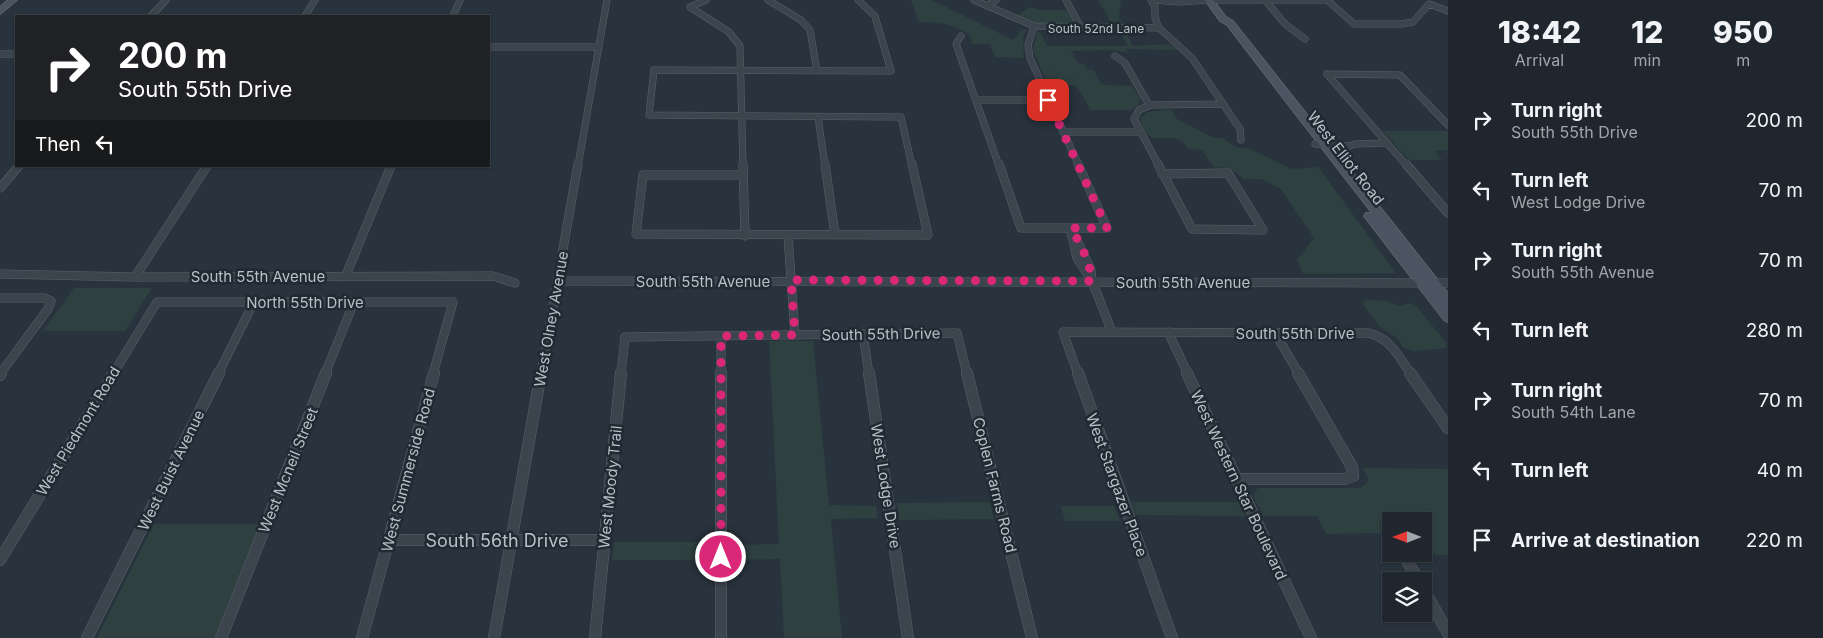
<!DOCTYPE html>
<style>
:root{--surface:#1f262e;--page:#2c323a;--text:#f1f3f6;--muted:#a1a5aa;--line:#3c434a}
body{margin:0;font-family:Inter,sans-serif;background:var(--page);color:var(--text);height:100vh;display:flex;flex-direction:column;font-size:19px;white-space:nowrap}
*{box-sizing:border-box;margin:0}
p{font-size:16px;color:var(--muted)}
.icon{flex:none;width:28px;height:28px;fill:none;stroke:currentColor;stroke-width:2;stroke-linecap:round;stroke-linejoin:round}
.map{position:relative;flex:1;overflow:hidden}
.panel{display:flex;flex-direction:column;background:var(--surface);width:375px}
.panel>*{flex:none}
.guide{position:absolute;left:15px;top:15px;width:475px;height:152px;border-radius:0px;box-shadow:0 1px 4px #0004,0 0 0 1px var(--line);background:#202124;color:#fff;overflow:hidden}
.needle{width:32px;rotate:270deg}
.fabs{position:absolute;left:1382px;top:512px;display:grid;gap:10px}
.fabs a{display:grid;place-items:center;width:50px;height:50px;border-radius:0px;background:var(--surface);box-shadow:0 1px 4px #0004,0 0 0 1px var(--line);font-size:25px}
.pin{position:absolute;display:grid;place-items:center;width:42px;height:42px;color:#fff;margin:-21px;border-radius:10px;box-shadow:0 2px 8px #0006}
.me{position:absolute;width:55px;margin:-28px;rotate:0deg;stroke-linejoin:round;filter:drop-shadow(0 0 4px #0008)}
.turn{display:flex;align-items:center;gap:18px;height:105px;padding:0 20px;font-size:22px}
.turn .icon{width:65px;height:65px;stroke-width:2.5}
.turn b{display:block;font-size:35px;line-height:42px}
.then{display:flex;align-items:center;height:48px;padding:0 20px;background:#0003;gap:10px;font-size:19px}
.eta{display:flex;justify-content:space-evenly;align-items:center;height:85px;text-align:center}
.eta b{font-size:30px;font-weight:800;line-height:35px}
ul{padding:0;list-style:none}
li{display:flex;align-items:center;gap:15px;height:70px;padding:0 20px}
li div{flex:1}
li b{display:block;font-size:19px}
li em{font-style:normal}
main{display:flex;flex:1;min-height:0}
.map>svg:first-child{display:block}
.green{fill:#2e4140}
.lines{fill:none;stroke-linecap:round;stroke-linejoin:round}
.minor-far2-casing{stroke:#5a626b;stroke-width:7}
.minor-far1-casing{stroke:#5a626b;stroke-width:9}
.minor-casing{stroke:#5a626b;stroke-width:12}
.tertiary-casing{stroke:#5a626b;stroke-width:1}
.secondary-casing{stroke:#5a626b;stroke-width:2}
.minor-far2{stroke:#3c444e;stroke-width:6}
.minor-far1{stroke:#3c444e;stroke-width:8}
.minor{stroke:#3c444e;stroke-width:11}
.tertiary{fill:#3c444e;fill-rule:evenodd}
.secondary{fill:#4b5460;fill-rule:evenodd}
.route{stroke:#db2777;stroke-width:9;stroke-dasharray:0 16.2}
.labels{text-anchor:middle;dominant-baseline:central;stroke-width:5;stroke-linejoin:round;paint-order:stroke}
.far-street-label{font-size:12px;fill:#b9bfc8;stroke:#212933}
.street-label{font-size:15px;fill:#b9bfc8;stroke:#212933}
.near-street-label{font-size:18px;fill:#b9bfc8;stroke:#212933}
</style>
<main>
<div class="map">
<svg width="1448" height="638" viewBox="0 0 1448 638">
<rect width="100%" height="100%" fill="#29333d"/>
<!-- green -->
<path class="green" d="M911,0H932L1013,40L1021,30H1027L1023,37L1024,58L995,57L990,44H972L970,35C950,23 942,23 919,22Z
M1098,0H1121L1119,17L1124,25H1113Z
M1029,7L1040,10H1066L1074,22L1069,25L1035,24L1016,17Z
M1037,32H1040L1047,46H1128L1120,32H1126L1133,46L1169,44L1177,50L1126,49L1128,53L1111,50L1071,51L1078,63L1084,64L1088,70H1094L1100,83L1106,85L1132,86L1140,98L1138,106L1131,110H1090C1076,81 1079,85 1048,85L1033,50Z
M1171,109L1177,119L1214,138H1223L1235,147L1250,149L1292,169L1318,167L1396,273L1303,274L1297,260L1314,238L1281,189L1261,179H1243C1236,170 1225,165 1214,168L1202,150L1188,149C1180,134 1167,139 1152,138L1144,130L1140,118L1147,112Z
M1383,131H1448V150L1435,151L1442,160H1409Z
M74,288H152L125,331H43Z
M1372,300L1388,301L1399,306L1410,303L1415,305L1446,342V348L1415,351L1404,348L1397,338L1379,326L1364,306L1363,301Z
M769,341H813L829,505L876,506L878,518L831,519L842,638H784L780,559L732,560V545L779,544Z
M1363,468L1448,469V555L1422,554L1429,545L1424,533V521C1409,521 1398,511 1382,517L1380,523L1381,533L1326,534L1317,516H1263L1253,495L1258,488H1360L1367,483L1368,478Z
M990,502L994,519L899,520L897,503Z
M1131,502H1239L1245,516L1136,515Z
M1061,506H1114L1120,521H1065Z
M154,524H260L214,638H97Z
M614,542H710V560H612Z"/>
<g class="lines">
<!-- minor-far2 casing -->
<g class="minor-far2-casing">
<path id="minor-far2" d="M706,0L690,7L729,32L740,46L743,166
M768,0L801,20L810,30L817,71
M858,0L875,16L891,71L654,70L649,115L901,117L912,166
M974,0L1034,26L1159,28
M1066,0L1081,28
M1151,0L1155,7V18L1159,28L1192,58L1240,129L1241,140
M1154,0L1178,2L1209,0
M1208,0H1329
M1265,0L1285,24L1305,39
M1327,0L1354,24H1401L1413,22L1429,4L1448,11
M987,6L996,0
M151,16L166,0
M305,16L315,0
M453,16L460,0
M1034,26L1028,45L1030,58L1079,166
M961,36L956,44L999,166
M489,47H599
M0,54H16
M1115,56L1125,63L1149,105
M1327,74L1407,166
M1327,74L1400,75L1448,125
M976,100H1048
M818,117L825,166
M1063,132H1140
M1315,144L1350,146L1355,144L1387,143
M578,166L607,0
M1159,166L1134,119L1139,110L1151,105L1223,104"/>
</g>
<!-- minor-far1 casing -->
<g class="minor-far1-casing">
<path id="minor-far1" d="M743,164L745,236
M825,164L835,235
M999,164L1021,228H1107L1078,164
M1158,164L1192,229L1263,230
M1406,164L1448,213
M1162,174L1228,173L1263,230
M743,175H643L636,234L928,235L912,164
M0,188L19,166
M1071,228L1091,270L1092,281L1112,332
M1071,232L1077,258L1092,281
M788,236L795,335
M0,274L135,277L493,276L515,283
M346,275L391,166
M135,277L207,166
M0,298H44L51,301L48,309L0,374
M1168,332L1188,374
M1275,333L1299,374
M863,334L869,374
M721,336V374
M113,374L157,302H453L433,374
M218,374L254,302
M325,374L354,302
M541,374L578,164
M621,374L625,337L957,333L967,374
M1078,374L1063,332L1368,333C1391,338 1398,356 1411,374"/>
</g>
<!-- minor casing -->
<g class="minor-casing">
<path id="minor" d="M721,373V638
M869,373L908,638
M967,373L1032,638
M1078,373L1172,638
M1187,373L1311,638
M1410,373L1448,428
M0,375L1,373
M1236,479H1345L1353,476L1352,467L1298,373
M388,540H605
M1403,554L1419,581
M0,560L114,373
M1424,590L1448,633
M87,638L219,373
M221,638L326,373
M362,638L434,373
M494,638L541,373
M595,638L621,373"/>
</g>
<!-- tertiary casing -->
<g class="tertiary-casing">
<path id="tertiary" d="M558,277L1448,279V287L558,285L553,281Z"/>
</g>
<!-- secondary casing -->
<g class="secondary-casing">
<path id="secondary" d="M8,0H17L0,14V7Z
M1205,0H1213L1226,17L1233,21L1448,293V322L1444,320L1364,216L1366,213H1372L1227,25L1220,21Z"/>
</g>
<!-- minor-far2 -->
<use href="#minor-far2" class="minor-far2"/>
<!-- minor-far1 -->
<use href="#minor-far1" class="minor-far1"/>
<!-- minor -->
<use href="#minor" class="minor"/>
<!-- tertiary -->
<use href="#tertiary" class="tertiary"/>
<!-- secondary -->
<use href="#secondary" class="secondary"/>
</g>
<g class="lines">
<!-- route -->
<path class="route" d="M721,557V336L795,335L791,280L1092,281C1090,262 1081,245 1071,228H1107L1048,100"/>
</g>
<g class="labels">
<!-- far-street labels -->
<g class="far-street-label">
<text x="1096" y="28">South 52nd Lane</text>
</g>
<!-- street labels -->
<g class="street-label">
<text transform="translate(1346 158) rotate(52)">West Elliot Road</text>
<text x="258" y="276">South 55th Avenue</text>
<text x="703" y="281">South 55th Avenue</text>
<text x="1183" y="282">South 55th Avenue</text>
<text x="305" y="302">North 55th Drive</text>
<text transform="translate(551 319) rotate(-80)">West Olney Avenue</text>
<text x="1295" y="333">South 55th Drive</text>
<text transform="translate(881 334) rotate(-1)">South 55th Drive</text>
<text transform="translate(78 431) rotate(-59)">West Piedmont Road</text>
<text transform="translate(171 470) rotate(-64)">West Buist Avenue</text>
<text transform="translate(288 470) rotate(-68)">West Mcneil Street</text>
<text transform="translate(408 470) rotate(-75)">West Summerside Road</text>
<text transform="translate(995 485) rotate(76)">Coplen Farms Road</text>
<text transform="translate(1117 485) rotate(70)">West Stargazer Place</text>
<text transform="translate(1239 485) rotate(65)">West Western Star Boulevard</text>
<text transform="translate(886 486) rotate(81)">West Lodge Drive</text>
<text transform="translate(610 487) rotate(-84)">West Moody Trail</text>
</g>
<!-- near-street labels -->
<g class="near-street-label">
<text x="497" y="540">South 56th Drive</text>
</g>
</g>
</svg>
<div class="fabs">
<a><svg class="needle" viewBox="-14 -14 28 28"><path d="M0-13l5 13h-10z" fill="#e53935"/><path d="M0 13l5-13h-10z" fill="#a1a5aa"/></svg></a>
<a><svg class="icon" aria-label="layers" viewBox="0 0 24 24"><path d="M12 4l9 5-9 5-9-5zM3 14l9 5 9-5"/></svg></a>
</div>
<div class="pin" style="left:1048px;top:100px;background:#d93025"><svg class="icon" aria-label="arrive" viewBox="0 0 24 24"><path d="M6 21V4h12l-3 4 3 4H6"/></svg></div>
<svg class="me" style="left:721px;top:557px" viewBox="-20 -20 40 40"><circle r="17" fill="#db2777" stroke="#fff" stroke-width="3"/><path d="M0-11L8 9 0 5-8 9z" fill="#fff"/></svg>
<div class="guide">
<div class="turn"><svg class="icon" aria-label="right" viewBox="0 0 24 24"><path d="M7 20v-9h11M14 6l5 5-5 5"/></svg><div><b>200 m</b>South 55th Drive</div></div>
<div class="then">Then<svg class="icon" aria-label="left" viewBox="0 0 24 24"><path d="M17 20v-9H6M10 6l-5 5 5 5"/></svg></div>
</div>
</div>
<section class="panel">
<div class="eta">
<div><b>18:42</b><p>Arrival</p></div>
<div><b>12</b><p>min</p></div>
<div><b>950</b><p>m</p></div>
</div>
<ul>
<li><svg class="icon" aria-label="right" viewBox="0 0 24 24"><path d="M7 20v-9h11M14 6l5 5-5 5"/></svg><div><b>Turn right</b><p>South 55th Drive</p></div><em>200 m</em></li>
<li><svg class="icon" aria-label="left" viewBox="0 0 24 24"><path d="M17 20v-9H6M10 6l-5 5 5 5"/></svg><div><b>Turn left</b><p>West Lodge Drive</p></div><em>70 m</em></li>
<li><svg class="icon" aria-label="right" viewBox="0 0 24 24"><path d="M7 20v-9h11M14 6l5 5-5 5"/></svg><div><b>Turn right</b><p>South 55th Avenue</p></div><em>70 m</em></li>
<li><svg class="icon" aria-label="left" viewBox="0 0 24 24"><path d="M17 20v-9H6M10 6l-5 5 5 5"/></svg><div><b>Turn left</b></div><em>280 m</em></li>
<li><svg class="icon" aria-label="right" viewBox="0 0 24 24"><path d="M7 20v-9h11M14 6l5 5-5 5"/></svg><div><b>Turn right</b><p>South 54th Lane</p></div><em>70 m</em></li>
<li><svg class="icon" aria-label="left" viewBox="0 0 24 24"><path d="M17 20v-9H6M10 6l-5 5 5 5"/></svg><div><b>Turn left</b></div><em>40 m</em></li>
<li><svg class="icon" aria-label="arrive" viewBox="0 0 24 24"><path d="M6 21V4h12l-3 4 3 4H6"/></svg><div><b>Arrive at destination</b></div><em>220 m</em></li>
</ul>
</section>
</main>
